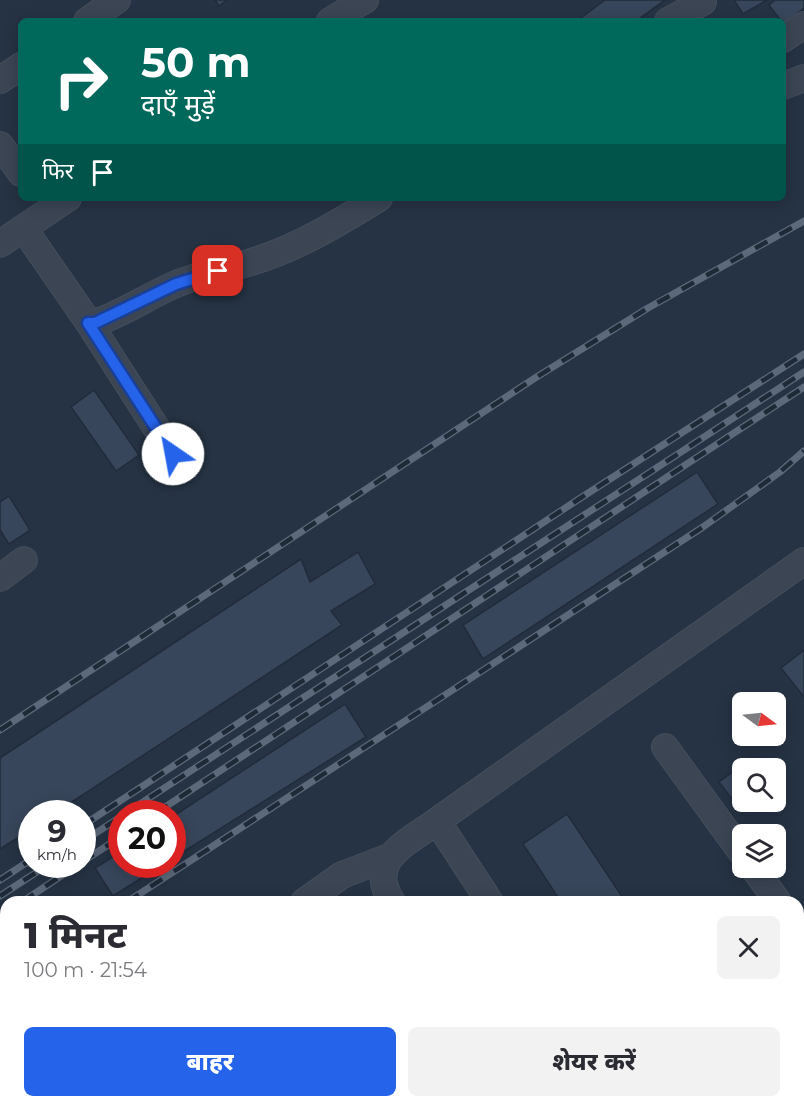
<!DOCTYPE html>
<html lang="hi">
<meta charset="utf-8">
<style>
:root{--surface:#fff;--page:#f2f2f3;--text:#2b2b33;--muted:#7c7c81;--accent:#2563eb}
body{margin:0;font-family:Montserrat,"Noto Sans Devanagari",sans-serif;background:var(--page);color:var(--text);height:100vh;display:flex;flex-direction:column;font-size:22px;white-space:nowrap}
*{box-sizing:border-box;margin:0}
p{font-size:20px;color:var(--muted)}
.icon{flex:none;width:33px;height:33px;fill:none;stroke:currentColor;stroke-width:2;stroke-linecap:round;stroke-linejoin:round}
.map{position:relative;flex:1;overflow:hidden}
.drawer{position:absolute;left:0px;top:896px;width:804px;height:212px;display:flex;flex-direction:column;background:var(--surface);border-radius:18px 18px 0 0;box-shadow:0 3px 15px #0003}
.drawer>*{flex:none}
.top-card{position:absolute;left:18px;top:18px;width:768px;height:183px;border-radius:9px;box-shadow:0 3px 15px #0003;background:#00695c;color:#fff;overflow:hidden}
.needle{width:39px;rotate:105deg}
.controls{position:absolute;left:732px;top:692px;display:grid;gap:12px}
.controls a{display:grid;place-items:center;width:54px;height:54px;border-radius:9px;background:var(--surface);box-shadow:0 3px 15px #0003;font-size:30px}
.speed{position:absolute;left:18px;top:800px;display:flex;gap:12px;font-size:30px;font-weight:700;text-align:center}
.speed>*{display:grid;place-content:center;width:78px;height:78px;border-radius:50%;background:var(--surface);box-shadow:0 3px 15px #0003;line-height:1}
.speed small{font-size:15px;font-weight:400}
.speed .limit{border:9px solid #d22;background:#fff;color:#111}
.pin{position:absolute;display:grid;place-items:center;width:51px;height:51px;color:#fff;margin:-26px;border-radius:12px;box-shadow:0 3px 9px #0006}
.me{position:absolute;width:66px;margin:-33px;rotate:327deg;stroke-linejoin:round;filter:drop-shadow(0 0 4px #0008)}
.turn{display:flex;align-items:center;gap:21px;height:126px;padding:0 24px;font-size:27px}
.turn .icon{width:78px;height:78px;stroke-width:2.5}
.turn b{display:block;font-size:42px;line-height:51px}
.then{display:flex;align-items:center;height:57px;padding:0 24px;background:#0003;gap:12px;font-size:22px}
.round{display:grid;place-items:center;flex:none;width:63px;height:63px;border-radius:9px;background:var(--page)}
.head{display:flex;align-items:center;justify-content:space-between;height:102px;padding:0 24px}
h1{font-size:36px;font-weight:800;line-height:45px}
.cta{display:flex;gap:12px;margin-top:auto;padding:12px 24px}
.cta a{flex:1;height:69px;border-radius:9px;background:var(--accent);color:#fff;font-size:24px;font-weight:800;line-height:69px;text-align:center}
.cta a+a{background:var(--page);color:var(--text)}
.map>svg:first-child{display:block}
.building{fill:#38465b;stroke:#212c3b;stroke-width:1.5}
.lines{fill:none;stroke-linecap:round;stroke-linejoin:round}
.minor-casing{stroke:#444e5d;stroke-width:28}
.minor{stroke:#3b4554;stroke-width:26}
.rail-casing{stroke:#5c697b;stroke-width:7}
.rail{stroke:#1f2a39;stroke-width:4.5;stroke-dasharray:14;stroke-linecap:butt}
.route-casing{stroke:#184099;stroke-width:15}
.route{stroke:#2563eb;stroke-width:10}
</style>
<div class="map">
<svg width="804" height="1106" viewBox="0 0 804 1106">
<rect width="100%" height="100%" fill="#263344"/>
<!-- building -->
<path class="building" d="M215,0H227L219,6Z
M605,0H665L636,21H577Z
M734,0H767L743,14Z
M775,0H804V8L783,24V21H781L769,5Z
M94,390L139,455L116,471L71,407Z
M697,472L718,504L483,659L463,625Z
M9,496L30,530L9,544L0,530V502Z
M358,552L375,584L331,611L342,625L55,813H32V829L0,849V758L301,559L310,582Z
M804,650V697L781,668Z
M345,704L366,737L172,859V817Z
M751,758L758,768H742V791L732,799L719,782Z
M567,814L623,898L617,902H561L523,844Z
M122,851V864H164L113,896L95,868Z
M333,888L341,902H316Z
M6,922V972L0,976V926Z
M798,1093L803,1106H777L775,1101H798Z
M14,1101H77L70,1106H17Z
M116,1101H165L168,1106H119Z
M191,1101H227L230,1106H194Z
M451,1101H493L496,1106H455Z"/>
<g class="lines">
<!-- minor casing -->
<g class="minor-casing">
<path id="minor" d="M87,21L117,0
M330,21L365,0
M668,21L703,2L702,0
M783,39L804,25
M0,80L21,66
M783,86L804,78
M0,145L21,173
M24,229L89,323L92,324C121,315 148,296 176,284C200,274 226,270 251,262C296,249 340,222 379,198
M0,244L68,198
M89,323L173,454
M0,578L24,560
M665,747L742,853
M753,867L778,902
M304,902L342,875L389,857
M392,902C365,859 408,843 437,821
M490,902L437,821L804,561
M798,929L804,937
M0,1093L6,1088
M311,1101L314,1106
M364,1101L368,1106
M521,1101L525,1106
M620,1101L623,1106"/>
</g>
<!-- minor -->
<use href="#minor" class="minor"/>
<!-- rail casing -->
<g class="rail-casing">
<path id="rail" d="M0,730L535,378L648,308L804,221
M126,813L804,372
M156,813L804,387
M82,826L579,499L804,354
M82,842L122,816
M82,862L122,836
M0,880L32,859
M0,896L49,864
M22,902L79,864
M127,902L703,527L780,472L804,451
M0,916L6,912
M0,984L6,980"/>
</g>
<!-- rail -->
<use href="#rail" class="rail"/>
</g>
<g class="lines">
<!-- route casing -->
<g class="route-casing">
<path id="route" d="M173,454L88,323H95L176,284L218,271"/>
</g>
<!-- route -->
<use href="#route" class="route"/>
</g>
</svg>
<div class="controls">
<a><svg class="needle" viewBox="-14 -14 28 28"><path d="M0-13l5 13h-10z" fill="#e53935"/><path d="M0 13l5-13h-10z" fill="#7c7c81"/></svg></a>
<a><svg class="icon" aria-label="search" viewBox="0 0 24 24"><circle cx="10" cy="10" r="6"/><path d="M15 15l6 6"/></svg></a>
<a><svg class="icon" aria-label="layers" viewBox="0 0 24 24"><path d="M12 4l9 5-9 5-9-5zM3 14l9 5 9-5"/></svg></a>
</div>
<div class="speed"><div>9<small>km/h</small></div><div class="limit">20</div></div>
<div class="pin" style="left:218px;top:271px;background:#d93025"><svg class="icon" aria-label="arrive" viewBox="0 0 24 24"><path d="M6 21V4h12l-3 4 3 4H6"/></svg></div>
<svg class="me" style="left:173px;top:454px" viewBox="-20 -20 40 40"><circle r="19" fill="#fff"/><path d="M0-13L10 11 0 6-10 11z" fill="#2563eb"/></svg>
<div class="top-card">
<div class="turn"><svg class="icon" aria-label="right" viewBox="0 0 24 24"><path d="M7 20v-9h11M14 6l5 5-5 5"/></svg><div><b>50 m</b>दाएँ मुड़ें</div></div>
<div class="then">फिर<svg class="icon" aria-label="arrive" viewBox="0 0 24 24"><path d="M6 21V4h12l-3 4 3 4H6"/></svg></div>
</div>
<section class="drawer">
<div class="head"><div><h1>1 मिनट</h1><p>100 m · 21:54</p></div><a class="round"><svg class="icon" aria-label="close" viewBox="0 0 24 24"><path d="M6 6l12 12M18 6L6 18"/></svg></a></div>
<div class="cta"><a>बाहर</a><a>शेयर करें</a></div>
</section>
</div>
